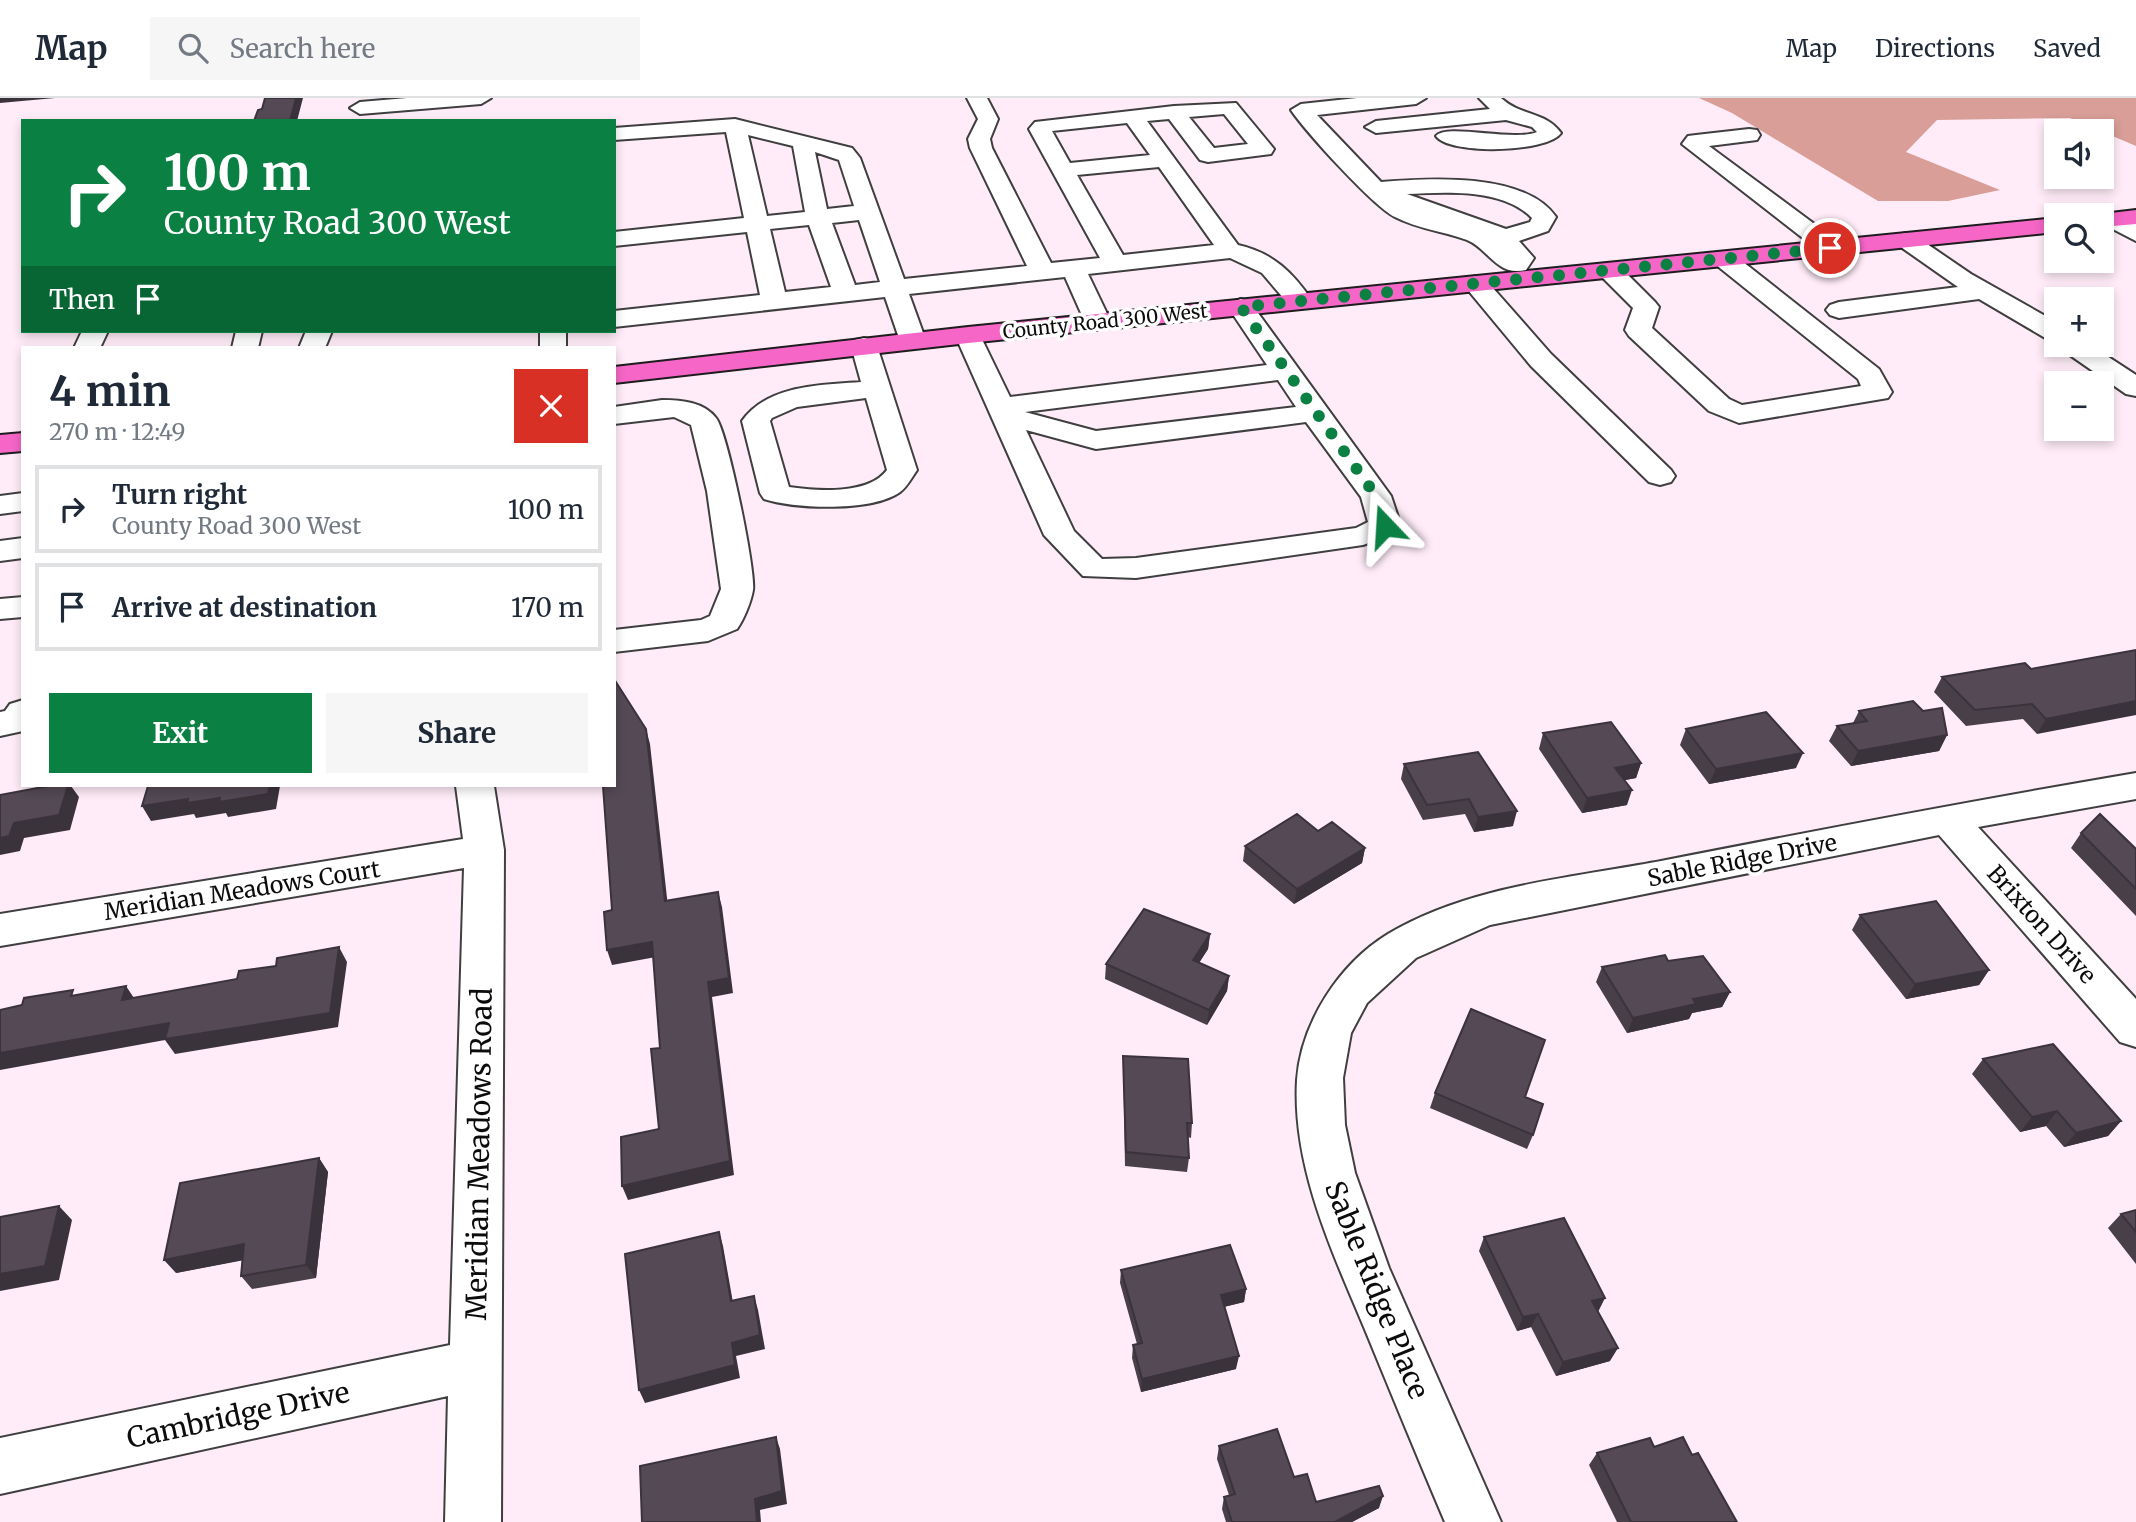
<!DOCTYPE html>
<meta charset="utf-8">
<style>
:root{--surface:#fff;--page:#f6f6f7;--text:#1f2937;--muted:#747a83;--line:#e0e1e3;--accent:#0b8043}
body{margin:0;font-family:Merriweather,serif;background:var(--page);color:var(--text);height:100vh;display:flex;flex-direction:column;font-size:26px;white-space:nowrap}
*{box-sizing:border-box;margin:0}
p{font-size:23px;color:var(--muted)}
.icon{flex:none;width:38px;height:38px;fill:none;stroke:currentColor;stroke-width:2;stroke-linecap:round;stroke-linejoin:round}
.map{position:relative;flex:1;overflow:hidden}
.panel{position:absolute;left:21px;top:248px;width:595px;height:441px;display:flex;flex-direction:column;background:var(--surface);border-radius:0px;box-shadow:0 4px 10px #0003}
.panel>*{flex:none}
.hud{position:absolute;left:21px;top:21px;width:595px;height:214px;border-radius:0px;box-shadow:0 4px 10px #0003;background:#0b8043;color:#fff;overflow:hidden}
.buttons{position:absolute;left:2044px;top:21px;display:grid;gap:14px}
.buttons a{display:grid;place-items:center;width:70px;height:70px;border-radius:0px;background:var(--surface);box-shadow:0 4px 10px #0003;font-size:35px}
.pin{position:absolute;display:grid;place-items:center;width:60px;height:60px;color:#fff;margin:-30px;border:4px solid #fff;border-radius:50%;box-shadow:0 2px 7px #0007}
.me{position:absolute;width:77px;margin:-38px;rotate:340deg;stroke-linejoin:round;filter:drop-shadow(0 0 5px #0008)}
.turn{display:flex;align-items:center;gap:24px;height:147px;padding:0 28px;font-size:32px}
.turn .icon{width:91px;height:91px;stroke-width:2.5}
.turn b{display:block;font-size:49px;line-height:60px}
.then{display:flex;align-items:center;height:66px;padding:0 28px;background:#0003;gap:14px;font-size:26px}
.round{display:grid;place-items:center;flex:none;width:74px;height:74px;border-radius:0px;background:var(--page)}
.overview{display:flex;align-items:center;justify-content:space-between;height:119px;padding:0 28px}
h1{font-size:42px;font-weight:700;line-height:52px}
.action{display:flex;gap:14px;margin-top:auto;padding:14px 28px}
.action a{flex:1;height:80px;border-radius:0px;background:var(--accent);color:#fff;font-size:28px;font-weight:700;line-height:80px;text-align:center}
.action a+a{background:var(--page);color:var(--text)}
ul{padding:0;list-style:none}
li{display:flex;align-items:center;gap:21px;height:88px;margin:0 14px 10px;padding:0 14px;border:4px solid var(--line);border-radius:0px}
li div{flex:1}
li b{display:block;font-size:26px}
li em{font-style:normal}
header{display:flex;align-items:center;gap:42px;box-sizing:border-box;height:98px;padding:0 35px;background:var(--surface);border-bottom:2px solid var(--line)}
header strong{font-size:33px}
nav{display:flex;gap:38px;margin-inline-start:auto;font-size:24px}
.search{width:490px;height:63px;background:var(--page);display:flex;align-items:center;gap:18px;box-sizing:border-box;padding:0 24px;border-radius:0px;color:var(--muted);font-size:26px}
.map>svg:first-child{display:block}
.forest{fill:#d89e97}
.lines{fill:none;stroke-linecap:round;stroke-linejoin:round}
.minor-casing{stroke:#3f3f3f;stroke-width:4}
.major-casing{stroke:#1d1d1d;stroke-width:4}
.minor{fill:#fff;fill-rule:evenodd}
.major{fill:#f566c7;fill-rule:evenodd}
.wall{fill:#483f49}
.shaded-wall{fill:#3b333c}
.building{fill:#544955;stroke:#3b333c;stroke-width:2}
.route{stroke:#0b8043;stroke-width:12;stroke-dasharray:0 21.6}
.labels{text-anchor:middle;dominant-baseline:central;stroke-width:7;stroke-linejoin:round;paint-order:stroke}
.far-street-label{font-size:19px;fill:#0c0c0c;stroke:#fff}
.street-label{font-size:23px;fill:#0c0c0c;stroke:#fff}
.near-street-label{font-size:28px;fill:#0c0c0c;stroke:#fff}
</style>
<header>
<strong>Map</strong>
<div class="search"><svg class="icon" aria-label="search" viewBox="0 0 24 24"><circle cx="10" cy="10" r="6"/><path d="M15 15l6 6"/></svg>Search here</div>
<nav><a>Map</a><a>Directions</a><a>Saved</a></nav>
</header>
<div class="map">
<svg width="2136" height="1424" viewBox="0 0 2136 1424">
<rect width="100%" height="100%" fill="#ffecf8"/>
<!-- forest -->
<path class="forest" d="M1699,0H2136V48L2070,20L1937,22L1906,54L2000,92L1948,103H1878L1732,15Z"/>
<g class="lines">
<!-- minor casing -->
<g class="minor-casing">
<path id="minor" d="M407,0H491L481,6L360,16L350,10L360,4Z
M967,0H987L998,21L990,41L992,50L1051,165L1100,160L1029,31L1035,24L1174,8L1236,5L1274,51L1271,56L1208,64L1200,62L1169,21L1147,23L1238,147C1274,155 1293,175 1313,204L1309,209H1291L1262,175L1230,160L1088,176L1111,224L1107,230H1089L1085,224L1065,179L909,196L926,243L922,249H904L900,243L885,199L614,229V213L760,197L747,134L614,148V134L744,120L726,34L614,42V30L735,21L852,50L860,60L904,181L1027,168L970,50L968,41L978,21ZM1224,16L1248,46L1214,50L1189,19ZM1127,25L1150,57L1070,65L1052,33ZM748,37L793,48L805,114L767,118ZM815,54L839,62L854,108L827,111ZM1159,69L1214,147L1123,157L1077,77ZM859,122L880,184L855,187L832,125ZM809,127L831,189L785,194L770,131Z
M1357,0H1426L1416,6L1317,17L1381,84C1430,80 1525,74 1556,119L1548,133L1519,143L1534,160L1526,172C1497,179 1489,151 1467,142C1443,133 1418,131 1395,119C1374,109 1306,34 1291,12L1301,6ZM1407,96C1446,94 1503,90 1532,120L1530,124L1506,131Z
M1479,0H1501C1522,19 1545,13 1561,35C1547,55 1449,57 1436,38C1446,25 1514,44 1537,34L1532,29L1506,22L1376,35L1365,29L1376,23L1490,11Z
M1749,31L1757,32L1760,37L1757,42L1709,48L1840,145L1843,150L1840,155H1822L1682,46L1688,38L1696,37Z
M2111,114L2136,126V143L2103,126L2102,117Z
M1906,135L1914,137L1971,176L2056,224V243L2047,241L1979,201L1839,220L1830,217L1826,212L1830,207L1839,204L1958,189L1898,147L1894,142L1898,137Z
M1724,154L1733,156L1879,271L1892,294L1888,300L1739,325L1709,313L1629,238L1625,232L1633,210L1600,177L1597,172L1600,167H1618L1655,204L1659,209L1652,230L1729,301L1742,307L1861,288L1858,281L1715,166L1712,161L1715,156Z
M1476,178L1485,181L1551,256L1671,372L1675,378L1671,384L1660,387L1649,384L1531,268L1463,186L1467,181Z
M1241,201L1250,204L1391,398L1401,428L1396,435L1363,447L1136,480L1083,478L1044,437L955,237L959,231H977L1010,299L1267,267L1228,209L1232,204ZM1278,282L1296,309L1096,333L1025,314ZM1306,324L1361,399L1368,424L1356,430L1136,460L1102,461L1074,433L1026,332L1096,351Z
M82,233H108L100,250H74Z
M236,233H262L258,250H232Z
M306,233H332L325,250H299Z
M540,233H566V250H540Z
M864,240L873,242L877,248L917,372C912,379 907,389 900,394C872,414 796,411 764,401L760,395L742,323C767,287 821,287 861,284L851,248L855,242ZM866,300L887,372C869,397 817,393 789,389L770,323L772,320L797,309Z
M2060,247H2090L2136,277V298L2126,296L2064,253Z
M662,302C681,302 704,304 716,320C727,333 756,473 753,492C751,504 744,521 737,531L708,543L614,554V532L701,522L710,518L721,491L707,393L691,327L674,319L614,326V309Z
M23,395V413L0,416V398Z
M23,440V460L0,463V443Z
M23,499V519L0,521V501Z
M23,602V633L0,638V614L5,613L10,606Z
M2136,675V701L1978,729L2136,901V949L2120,944L1939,737L1490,827L1416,860L1367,905L1351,935L1343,980L1345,1027L1355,1075L1389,1170L1501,1424H1445C1418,1361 1392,1297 1366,1234C1333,1155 1292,1070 1297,982C1301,925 1339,866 1388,836C1468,788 1570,780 1661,763C1819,732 1977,702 2136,675Z
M456,688H494L504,752L501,1424H445L448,1298L0,1396V1340L450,1247L464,770L0,848V816L463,741Z"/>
</g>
<!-- major casing -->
<g class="major-casing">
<path id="major" d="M2136,112V126L2102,129V117H2094Z
M2056,120V134L968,245L614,285V269L968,229Z
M23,335V353L0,355V337Z"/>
</g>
<!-- minor -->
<use href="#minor" class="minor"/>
<!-- major -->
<use href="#major" class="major"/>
</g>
<!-- wall -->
<path class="wall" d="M2136,552L2037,636L2023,621L1966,628L1934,594L1942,579L2031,571Z
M1859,613L1947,637L1939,653L1851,668L1829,643L1837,628L1853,625Z
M1686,631L1796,670L1709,686L1680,647Z
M1543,635L1641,665L1636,680L1625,682L1627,707L1582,715L1539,651Z
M1478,654L1513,728L1474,734L1465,716L1423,722L1401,681L1404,666Z
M1318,733L1365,750L1362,765L1294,806L1243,763L1245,748Z
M2081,735L2136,751V818L2071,750Z
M1860,817L1989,872L1979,887L1906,901L1852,832Z
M1210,836L1208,851L1199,865L1229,878L1227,893L1207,927L1105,881L1106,866Z
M1668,863L1730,894L1722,909L1692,915L1689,921L1627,935L1596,884L1602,869Z
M1123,958L1192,1025L1191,1040L1188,1039L1189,1060L1187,1074L1125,1068Z
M1983,961L2121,1023L2108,1038L2064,1049L2046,1028L2020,1034L1972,976Z
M1435,995L1525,999L1533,1037L1527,1051L1430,1010Z
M319,1060L328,1074L316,1180L252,1191L241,1178L242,1162L176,1175Z
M2136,1112V1166L2108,1130L2121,1116Z
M1484,1139L1598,1214L1610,1263L1556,1278L1531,1229L1517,1233L1479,1153Z
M1121,1172L1246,1191L1244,1204L1224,1209L1236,1271L1141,1294L1132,1260L1133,1247L1137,1246L1120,1185Z
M1219,1348L1294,1379L1316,1404L1379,1410L1352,1424H1226L1222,1411L1224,1399L1229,1397L1217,1361Z
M1654,1349L1692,1357L1737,1424H1617L1589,1367L1597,1355Z"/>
<!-- shaded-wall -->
<path class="shaded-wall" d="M0,0H55L0,5Z
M296,0H303L297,23H290Z
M2136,603V617L2037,636L2046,621Z
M646,631L650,646L669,818L665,803Z
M1947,637L1939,653L1851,668L1858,653Z
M1803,655L1796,670L1709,686L1716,671Z
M1641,665L1636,680L1610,685L1615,670Z
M68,688H71L79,699L70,732L24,740L20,753L0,757V740L14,725Z
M270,688H280L276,711L228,719L226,715L196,720L194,716L151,723L142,708Z
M1632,692L1627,707L1582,715L1587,700Z
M1517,713L1513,728L1474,734L1478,719Z
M1365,750L1362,765L1294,806L1297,791Z
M718,794L722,809L733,895L712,899L734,1077L628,1102L622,1088L730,1063L708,884Z
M1210,836L1208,851L1191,877L1193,862Z
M652,844L656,859L612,867L607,852Z
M339,849L347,864L338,929L175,956L165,942L0,972V955Z
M1989,872L1979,887L1906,901L1915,886Z
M1229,878L1227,893L1207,927L1209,912Z
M126,888L136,903L122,902Z
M1730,894L1722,909L1692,915L1689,921L1627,935L1633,920L1693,901Z
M2057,1013L2046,1028L2020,1034L2032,1019Z
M2121,1023L2108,1038L2064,1049L2076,1035Z
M319,1060L328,1074L316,1180L306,1167Z
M59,1108L72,1122L59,1182L0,1193V1176Z
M719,1134L723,1148L735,1216L731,1203Z
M244,1146L255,1160L176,1175L164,1162Z
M1246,1191L1244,1204L1219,1210L1221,1197Z
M754,1198L758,1212L765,1251L736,1258L740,1280L645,1305L639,1292L732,1245Z
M1605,1200L1598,1214L1592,1203Z
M1538,1216L1531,1229L1517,1233L1523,1219Z
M1618,1250L1610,1263L1556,1278L1563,1264Z
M1239,1258L1236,1271L1141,1294L1142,1281Z
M776,1339L780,1351L787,1406L760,1412L761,1424H757L755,1401Z
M1383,1398L1379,1410L1352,1424H1335Z"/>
<!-- building -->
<path class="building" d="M265,0H296L290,23H254L258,12L262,11Z
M2136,552V603L2046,621L2032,606L1975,612L1942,579L2025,565L2031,571Z
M614,581L646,631L665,803L718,794L729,880L708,884L730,1063L622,1088L621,1039L659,1031L651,951L660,950L652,844L607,852L604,814L612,812L603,688H614Z
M1913,603L1923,613L1942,610L1947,637L1858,653L1837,628L1867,623L1859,613Z
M1766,614L1803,655L1716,671L1686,631Z
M1611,624L1641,665L1615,670L1632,692L1587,700L1543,635Z
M1478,654L1517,713L1478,719L1469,701L1427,707L1404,666Z
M48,688H68L59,717L14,725L9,738L0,740V697Z
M148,688H270L268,696L219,704L220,700L187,705L188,701L142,708Z
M1297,716L1318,733L1332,724L1365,750L1297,791L1245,748Z
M2100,716L2136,751V791L2081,735Z
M1936,803L1989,872L1915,886L1860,817Z
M1144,811L1210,836L1193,862L1229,878L1209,912L1106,866Z
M339,849L330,915L165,941L169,925L0,955V912L22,907L24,900L73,892L71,898L126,888L122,902L237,881L239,873L276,868L277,860Z
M1665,857L1668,863L1703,858L1730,894L1693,901L1696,906L1633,920L1602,869Z
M1471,911L1545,942L1525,999L1543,1006L1533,1037L1435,995Z
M2053,946L2121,1023L2076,1035L2057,1013L2032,1019L1983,961Z
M1123,958L1188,961L1192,1025H1187L1189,1060L1126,1054Z
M319,1060L306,1167L241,1178L244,1146L164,1162L180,1085Z
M59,1108L45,1168L0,1176V1119Z
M2136,1112V1134L2121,1116Z
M1564,1120L1605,1200L1592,1203L1618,1250L1563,1264L1538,1216L1523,1219L1484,1139Z
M719,1134L731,1203L754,1198L760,1237L732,1245L735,1267L639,1292L625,1156Z
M1230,1147L1246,1191L1221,1197L1239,1258L1142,1281L1133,1247L1142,1245L1121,1172Z
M1277,1331L1294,1379L1307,1376L1316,1404L1379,1388L1383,1398L1335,1424H1232L1224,1399L1235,1396L1219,1348Z
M776,1339L782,1393L755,1401L757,1424H642L640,1368Z
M1683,1339L1692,1357L1698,1355L1737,1424H1631L1597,1355L1650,1340L1654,1349Z"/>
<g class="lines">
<!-- route -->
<path class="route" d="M1385,428L1376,398L1241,209L1830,150"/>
</g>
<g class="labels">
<!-- far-street labels -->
<g class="far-street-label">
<text transform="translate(1105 223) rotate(-6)">County Road 300 West</text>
</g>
<!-- street labels -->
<g class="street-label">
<text transform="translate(1742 762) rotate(-11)">Sable Ridge Drive</text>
<text transform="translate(242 792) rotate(-9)">Meridian Meadows Court</text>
<text transform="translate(2042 826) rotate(48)">Brixton Drive</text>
</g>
<!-- near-street labels -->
<g class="near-street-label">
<text transform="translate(479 1056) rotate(-89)">Meridian Meadows Road</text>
<text transform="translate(1377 1192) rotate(68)">Sable Ridge Place</text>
<text transform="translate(238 1317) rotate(-12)">Cambridge Drive</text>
</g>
</g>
</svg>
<div class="buttons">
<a><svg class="icon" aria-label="sound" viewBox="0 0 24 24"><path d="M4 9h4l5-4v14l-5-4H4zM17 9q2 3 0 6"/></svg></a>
<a><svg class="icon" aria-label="search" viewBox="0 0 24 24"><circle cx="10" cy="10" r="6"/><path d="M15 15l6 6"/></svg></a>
<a>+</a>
<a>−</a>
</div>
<div class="pin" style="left:1830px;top:150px;background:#d93025"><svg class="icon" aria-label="arrive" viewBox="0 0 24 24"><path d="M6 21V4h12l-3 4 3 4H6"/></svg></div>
<svg class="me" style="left:1385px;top:428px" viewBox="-20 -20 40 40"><path d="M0-17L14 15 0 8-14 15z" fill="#0b8043" stroke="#fff" stroke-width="4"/></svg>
<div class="hud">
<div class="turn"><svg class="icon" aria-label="right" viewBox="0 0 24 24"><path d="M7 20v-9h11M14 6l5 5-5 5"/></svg><div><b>100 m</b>County Road 300 West</div></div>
<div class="then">Then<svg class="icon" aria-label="arrive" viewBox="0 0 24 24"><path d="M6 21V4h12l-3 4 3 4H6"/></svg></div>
</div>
<section class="panel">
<div class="overview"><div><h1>4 min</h1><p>270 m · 12:49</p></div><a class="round" style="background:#d93025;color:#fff"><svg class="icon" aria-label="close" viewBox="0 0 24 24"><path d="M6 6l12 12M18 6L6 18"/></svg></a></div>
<ul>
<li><svg class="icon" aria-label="right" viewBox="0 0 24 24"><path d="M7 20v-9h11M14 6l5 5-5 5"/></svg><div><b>Turn right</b><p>County Road 300 West</p></div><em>100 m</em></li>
<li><svg class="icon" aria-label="arrive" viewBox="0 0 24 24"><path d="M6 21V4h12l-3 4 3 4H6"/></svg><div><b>Arrive at destination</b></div><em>170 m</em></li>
</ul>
<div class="action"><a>Exit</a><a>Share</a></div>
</section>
</div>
